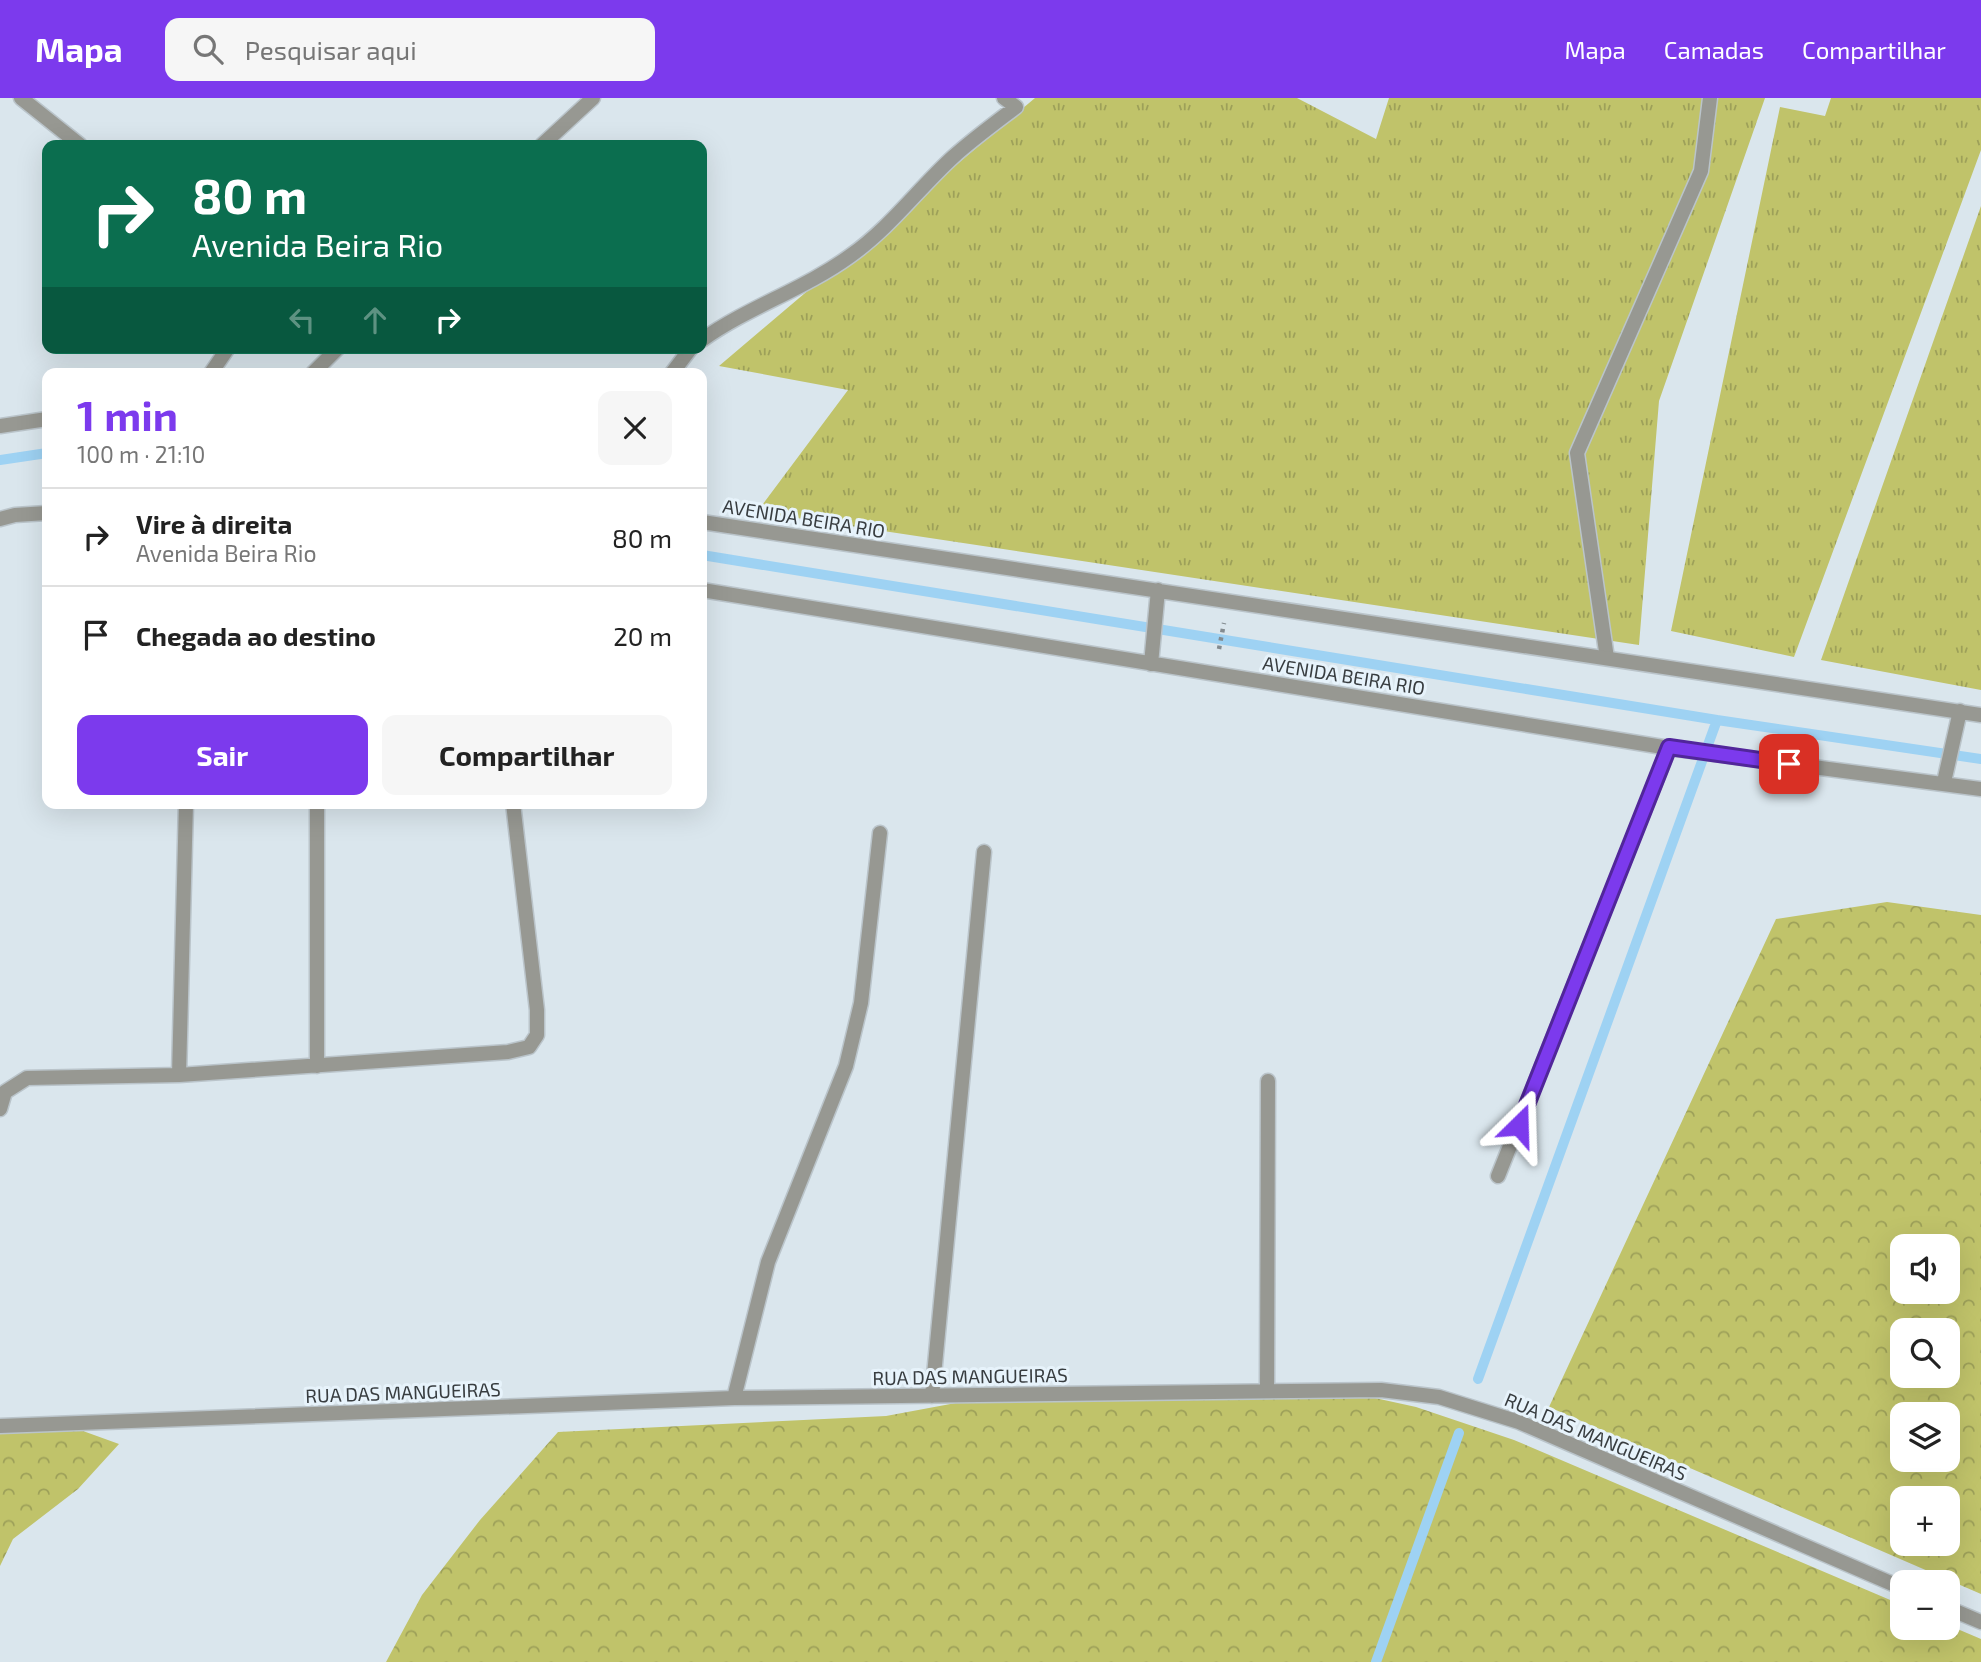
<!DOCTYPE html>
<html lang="pt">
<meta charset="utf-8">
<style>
:root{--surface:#fff;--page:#f6f6f6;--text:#222;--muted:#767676;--line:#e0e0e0;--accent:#7c3aed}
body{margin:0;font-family:"Exo 2",sans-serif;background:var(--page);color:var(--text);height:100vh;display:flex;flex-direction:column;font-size:26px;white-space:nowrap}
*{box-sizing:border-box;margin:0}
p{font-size:23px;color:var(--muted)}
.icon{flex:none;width:38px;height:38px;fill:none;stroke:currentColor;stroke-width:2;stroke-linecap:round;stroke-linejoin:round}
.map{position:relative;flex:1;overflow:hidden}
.side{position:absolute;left:42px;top:270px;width:665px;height:441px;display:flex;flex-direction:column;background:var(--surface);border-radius:14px;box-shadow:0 7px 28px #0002}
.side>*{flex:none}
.hud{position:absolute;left:42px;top:42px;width:665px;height:214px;border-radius:14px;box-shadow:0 7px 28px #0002;background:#0b6e4f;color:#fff;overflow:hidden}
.controls{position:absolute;left:1890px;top:1136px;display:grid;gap:14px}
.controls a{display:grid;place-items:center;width:70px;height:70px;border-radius:14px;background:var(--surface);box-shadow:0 7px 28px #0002;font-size:35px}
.pin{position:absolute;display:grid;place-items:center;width:60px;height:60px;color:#fff;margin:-30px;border-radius:14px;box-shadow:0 4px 10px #0006}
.me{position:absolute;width:77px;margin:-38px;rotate:22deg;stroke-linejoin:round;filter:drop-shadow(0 0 5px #0008)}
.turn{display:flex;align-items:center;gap:24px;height:147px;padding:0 35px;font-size:32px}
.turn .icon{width:91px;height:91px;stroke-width:2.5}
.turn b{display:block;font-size:49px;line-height:60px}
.lanes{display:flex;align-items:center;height:66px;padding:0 35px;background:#0003;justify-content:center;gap:35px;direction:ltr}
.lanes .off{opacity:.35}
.round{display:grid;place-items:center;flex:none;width:74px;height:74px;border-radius:14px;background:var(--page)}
.summary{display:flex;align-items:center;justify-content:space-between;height:119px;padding:0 35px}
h1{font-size:42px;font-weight:700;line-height:52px;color:var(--accent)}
.button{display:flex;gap:14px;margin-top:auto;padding:14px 35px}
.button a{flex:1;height:80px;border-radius:14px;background:var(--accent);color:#fff;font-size:28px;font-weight:700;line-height:80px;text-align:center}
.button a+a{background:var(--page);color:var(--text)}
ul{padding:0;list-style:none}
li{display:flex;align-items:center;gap:21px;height:98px;padding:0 35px;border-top:2px solid var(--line)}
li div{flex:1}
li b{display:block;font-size:26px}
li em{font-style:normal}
header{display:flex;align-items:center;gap:42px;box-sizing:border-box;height:98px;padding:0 35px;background:var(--accent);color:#fff}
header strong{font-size:33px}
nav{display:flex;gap:38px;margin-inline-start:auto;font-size:24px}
.search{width:490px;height:63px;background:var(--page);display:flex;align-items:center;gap:18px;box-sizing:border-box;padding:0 24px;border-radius:14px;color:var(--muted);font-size:26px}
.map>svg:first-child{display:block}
.grass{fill:url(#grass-tufts)}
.forest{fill:url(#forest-crowns);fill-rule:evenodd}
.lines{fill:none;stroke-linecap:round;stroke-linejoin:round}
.stream{stroke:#9ed2f3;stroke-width:10}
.service-casing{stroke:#bac4ca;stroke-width:17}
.minor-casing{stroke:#bac4ca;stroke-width:17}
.path{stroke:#838b90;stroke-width:4.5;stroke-dasharray:3.5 5;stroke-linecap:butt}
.service{stroke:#979892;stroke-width:14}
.minor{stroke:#979892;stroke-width:14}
.route-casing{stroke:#51269a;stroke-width:18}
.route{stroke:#7c3aed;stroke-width:12}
.labels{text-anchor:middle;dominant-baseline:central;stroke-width:6;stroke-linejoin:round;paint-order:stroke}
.street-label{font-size:19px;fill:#383d40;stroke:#e7f3fb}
</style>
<header>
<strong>Mapa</strong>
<div class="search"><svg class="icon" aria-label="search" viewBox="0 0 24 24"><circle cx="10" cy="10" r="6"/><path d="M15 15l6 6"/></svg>Pesquisar aqui</div>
<nav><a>Mapa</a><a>Camadas</a><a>Compartilhar</a></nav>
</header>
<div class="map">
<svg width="1981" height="1564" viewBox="0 0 1981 1564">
<defs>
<pattern id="grass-tufts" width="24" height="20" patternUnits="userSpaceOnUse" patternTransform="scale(1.75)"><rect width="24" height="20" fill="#c0c36a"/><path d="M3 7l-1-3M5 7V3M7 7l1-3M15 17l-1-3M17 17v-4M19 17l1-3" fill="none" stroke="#9da059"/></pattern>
<pattern id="forest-crowns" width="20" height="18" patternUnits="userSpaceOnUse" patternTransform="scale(1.75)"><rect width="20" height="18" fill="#c0c36a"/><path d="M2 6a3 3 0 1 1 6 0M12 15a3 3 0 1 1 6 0" fill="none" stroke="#9da059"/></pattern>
</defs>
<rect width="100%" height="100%" fill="#dae6ed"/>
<!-- grass -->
<path class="grass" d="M1035,0H1297L1376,41L1389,0H1765L1659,303L1639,547L757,414L848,292L719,268Z
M1831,0H1981V52L1794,559L1671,533L1780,9L1825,18Z
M1981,108V592L1821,562Z"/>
<!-- forest -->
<path class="forest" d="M1887,804L1981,817V1496L1549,1309L1776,821ZM1902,1148H1948V1194H1902ZM1902,1232H1948V1278H1902ZM1902,1316H1948V1362H1902ZM1902,1400H1948V1446H1902Z
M988,1299L1375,1300L1416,1309L1514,1342L1902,1507V1530H1948V1527L1981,1541V1564H386L422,1497L480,1422L558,1334L886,1318Z
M0,1320H47L119,1346L78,1391L13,1441L0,1468Z"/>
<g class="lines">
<!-- stream -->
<path class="stream" d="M0,362L47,355
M702,457L1717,622
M1478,1281L1717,622L1981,661
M1376,1564L1459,1335"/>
<!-- service casing -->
<g class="service-casing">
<path id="service" d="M1607,560L1577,355L1701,73L1710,0
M1498,1078L1669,650"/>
</g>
<!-- minor casing -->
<g class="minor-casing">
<path id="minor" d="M21,0L80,47
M542,47L593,0
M702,242C748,209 803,192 850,158C890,130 918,91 953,59C973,41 995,25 1016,9L1004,0
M211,275L228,250
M313,275L338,250
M672,275L691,250
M0,328L47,321
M0,421L15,417L47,415
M702,424L1981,617
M702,492L1669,650L1981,691
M1151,566L1158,492
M1944,684L1960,613
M317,710V968
M179,977L186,705
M0,1011L5,994L27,980L179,977L508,954L529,949L537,937V912L513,705
M1267,1293L1268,983
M932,1298L984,754
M734,1300L768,1164L846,968L861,905L880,735
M0,1328L734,1300L1381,1292L1439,1299L1519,1324L1902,1490
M1948,1510L1981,1524"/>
</g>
<!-- path -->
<path class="path" d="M1219,551L1224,525"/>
<!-- service -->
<use href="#service" class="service"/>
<!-- minor -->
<use href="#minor" class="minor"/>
</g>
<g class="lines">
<!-- route casing -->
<g class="route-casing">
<path id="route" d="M1519,1027L1669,649L1789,666"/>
</g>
<!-- route -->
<use href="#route" class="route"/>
</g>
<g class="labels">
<!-- street labels -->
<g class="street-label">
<text transform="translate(804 420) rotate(9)">AVENIDA BEIRA RIO</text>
<text transform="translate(1344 577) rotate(9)">AVENIDA BEIRA RIO</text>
<text transform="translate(970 1278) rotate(-1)">RUA DAS MANGUEIRAS</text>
<text transform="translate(403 1294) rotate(-2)">RUA DAS MANGUEIRAS</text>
<text transform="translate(1596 1338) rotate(23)">RUA DAS MANGUEIRAS</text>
</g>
</g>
</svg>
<div class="controls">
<a><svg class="icon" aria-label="sound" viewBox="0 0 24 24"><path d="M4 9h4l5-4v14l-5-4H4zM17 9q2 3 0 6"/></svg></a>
<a><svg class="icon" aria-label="search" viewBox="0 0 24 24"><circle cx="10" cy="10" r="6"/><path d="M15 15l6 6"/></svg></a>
<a><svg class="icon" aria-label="layers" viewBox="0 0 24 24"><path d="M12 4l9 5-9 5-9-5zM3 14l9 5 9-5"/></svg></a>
<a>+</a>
<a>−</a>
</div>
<div class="pin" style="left:1789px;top:666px;background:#d93025"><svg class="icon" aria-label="arrive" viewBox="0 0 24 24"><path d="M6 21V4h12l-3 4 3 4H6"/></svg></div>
<svg class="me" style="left:1519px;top:1027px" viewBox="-20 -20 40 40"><path d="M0-17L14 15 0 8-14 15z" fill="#7c3aed" stroke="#fff" stroke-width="4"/></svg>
<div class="hud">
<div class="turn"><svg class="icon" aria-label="right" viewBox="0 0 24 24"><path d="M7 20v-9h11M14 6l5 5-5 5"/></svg><div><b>80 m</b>Avenida Beira Rio</div></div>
<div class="lanes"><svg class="icon off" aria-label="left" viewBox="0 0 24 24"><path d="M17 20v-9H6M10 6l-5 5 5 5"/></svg><svg class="icon off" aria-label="ahead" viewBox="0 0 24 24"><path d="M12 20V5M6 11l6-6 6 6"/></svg><svg class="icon" aria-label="right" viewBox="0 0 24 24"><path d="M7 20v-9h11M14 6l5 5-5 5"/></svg></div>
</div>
<section class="side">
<div class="summary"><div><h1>1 min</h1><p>100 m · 21:10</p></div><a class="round"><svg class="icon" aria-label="close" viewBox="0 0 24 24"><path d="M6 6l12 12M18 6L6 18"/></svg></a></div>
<ul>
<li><svg class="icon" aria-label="right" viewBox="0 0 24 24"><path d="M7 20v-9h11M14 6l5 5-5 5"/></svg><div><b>Vire à direita</b><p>Avenida Beira Rio</p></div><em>80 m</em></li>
<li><svg class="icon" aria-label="arrive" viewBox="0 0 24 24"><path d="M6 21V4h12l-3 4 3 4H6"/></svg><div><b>Chegada ao destino</b></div><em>20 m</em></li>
</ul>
<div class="button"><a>Sair</a><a>Compartilhar</a></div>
</section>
</div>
